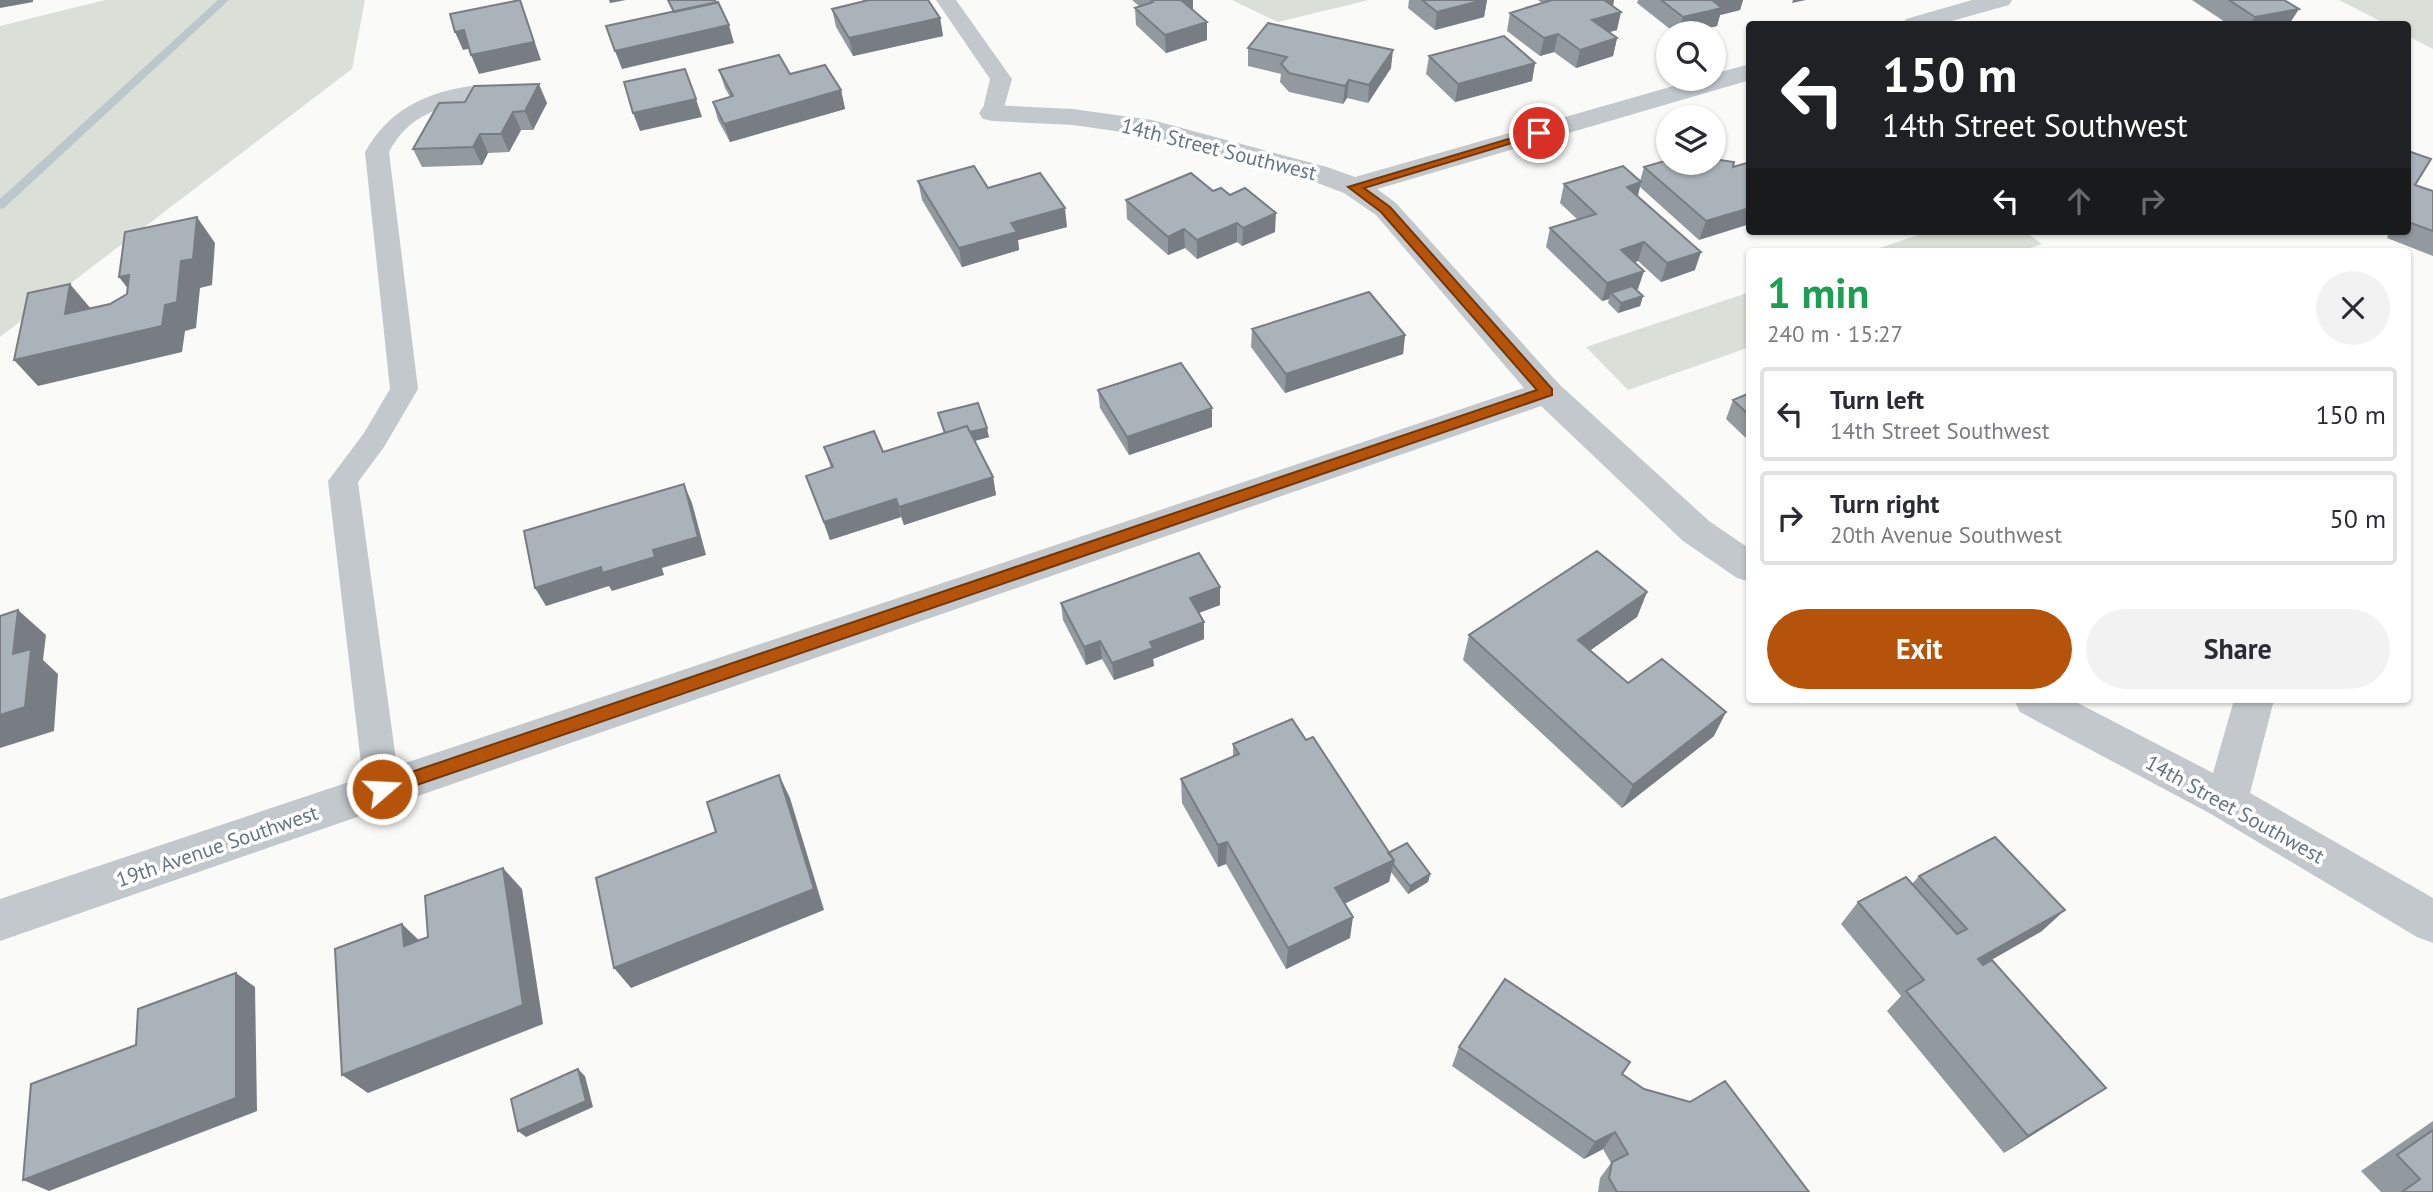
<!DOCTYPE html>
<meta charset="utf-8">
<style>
:root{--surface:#fff;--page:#f2f2f3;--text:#2b2b33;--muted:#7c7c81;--line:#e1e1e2;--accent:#b45309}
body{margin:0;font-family:"PT Sans",sans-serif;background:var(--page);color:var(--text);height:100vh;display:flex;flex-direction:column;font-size:26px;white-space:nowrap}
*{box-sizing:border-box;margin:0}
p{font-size:23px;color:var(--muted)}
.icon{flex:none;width:38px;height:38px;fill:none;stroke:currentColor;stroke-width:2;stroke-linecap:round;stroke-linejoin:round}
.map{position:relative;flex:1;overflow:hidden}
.sheet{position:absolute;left:1746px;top:248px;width:665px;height:455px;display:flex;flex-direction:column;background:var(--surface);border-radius:7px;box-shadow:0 2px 5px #0004}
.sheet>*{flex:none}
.hud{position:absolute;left:1746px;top:21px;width:665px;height:214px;border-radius:7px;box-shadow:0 2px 5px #0004;background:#202124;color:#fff;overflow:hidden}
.tools{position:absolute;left:1656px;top:21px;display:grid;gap:14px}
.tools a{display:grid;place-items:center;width:70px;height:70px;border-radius:50%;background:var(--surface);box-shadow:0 2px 5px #0004;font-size:35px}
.pin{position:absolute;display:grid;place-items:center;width:60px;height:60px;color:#fff;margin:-30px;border:4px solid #fff;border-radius:50%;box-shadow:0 2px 7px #0007}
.me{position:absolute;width:77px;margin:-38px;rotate:71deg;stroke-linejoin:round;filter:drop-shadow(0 0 5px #0008)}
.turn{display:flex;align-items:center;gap:24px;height:147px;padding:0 21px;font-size:32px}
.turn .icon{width:91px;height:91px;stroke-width:2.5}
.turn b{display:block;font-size:49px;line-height:60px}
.lanes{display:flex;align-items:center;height:66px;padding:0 21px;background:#0003;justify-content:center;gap:35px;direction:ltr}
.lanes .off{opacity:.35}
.round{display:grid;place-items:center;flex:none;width:74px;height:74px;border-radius:37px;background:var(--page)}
.head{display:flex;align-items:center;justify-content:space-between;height:119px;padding:0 21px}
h1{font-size:42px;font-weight:700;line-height:52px;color:#1e9e55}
.cta{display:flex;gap:14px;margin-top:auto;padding:14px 21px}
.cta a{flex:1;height:80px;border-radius:42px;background:var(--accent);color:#fff;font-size:28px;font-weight:700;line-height:80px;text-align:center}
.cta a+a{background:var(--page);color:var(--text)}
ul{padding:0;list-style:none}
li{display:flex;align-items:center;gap:21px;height:94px;margin:0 14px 10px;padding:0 7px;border:4px solid var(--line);border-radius:7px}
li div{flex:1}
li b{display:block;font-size:26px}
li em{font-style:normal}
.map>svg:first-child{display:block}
.green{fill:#dadfd7}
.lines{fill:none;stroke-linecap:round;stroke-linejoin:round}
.stream{fill:#bbc7cb;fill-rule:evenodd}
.lane{fill:#c3c8cc;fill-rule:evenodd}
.street{fill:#c3c8cc;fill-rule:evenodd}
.wall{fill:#929a9f}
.shaded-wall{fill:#777d82}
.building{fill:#aab3b9;stroke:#777d82;stroke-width:2}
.route{fill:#b45309;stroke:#753606;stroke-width:2}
.labels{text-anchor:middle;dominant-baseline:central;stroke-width:7;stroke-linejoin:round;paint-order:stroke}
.street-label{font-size:21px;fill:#657683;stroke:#fff}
</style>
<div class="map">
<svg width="2433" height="1192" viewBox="0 0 2433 1192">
<rect width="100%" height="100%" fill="#fafaf8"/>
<!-- green -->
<path class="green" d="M105,0H365L352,69L0,337V26Z
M1232,0H1369L1278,22Z
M2339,0H2433V49L2408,36V24H2386Z
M1930,231H2024L2042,244L2018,252H1868Z
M1750,292V347L1628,390L1586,347Z"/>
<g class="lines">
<!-- stream -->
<path class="stream" d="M218,0H229L4,208L0,209V199Z"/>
<!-- lane -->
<path class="lane" d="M936,0H956L1012,79L1001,118L993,120L982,113L990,79Z
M471,86L482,93L479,98C440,107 409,114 389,152L418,389L384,447L358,482L400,789L394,800L382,804L370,800L364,789L328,481L364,433L390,389L365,152C389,110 424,93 471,86Z"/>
<!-- street -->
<path class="street" d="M1972,0H2012L2009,5L1941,24H1902L1906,19Z
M1750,64V80L1377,189L1396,203L1559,384L1709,521L1750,549V582L1737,578L1683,541L1541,406L0,941V899L1524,388L1376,215L1344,193L1307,179L1150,136L1073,125L993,121L983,119L979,113L983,107L993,105L1073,109L1152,120L1327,167L1355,177L1698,79H1713V74Z
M2014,700H2072L2213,773L2234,700H2274L2250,793L2433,898V943L2417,937L2211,814L2020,712Z"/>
</g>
<!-- wall -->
<path class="wall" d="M863,0H928L940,18L943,36L853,56L836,27L832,9L863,2Z
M1132,0H1193L1192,10L1207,40L1166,53L1136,25L1135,8L1139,6Z
M1409,0H1487L1484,17L1435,30L1408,8Z
M1538,0H1614L1613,6L1617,30L1609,32L1617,38L1613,56L1576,68L1554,52L1540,56L1507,31L1510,13L1542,3Z
M1638,0H1743L1740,10L1720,15L1717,26L1686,33H1675L1637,3Z
M2192,0H2284L2299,9L2289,24H2228Z
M1248,48L1391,68L1368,103L1347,98L1343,104L1289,92L1280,82L1281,74L1248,66Z
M1429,56L1535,63L1532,81L1455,102L1426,74Z
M719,70L790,74L841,90L845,109L730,142L718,120L713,102L730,97L725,88Z
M439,103H547L533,130H521L509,152L488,153L482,165L422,167L413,149Z
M2408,151L2415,185L2433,191V256L2387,238L2390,231H2408Z
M1734,162L1699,240L1640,187L1638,196L1695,270L1661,282L1638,261L1635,262L1638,289L1636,290L1643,296L1640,306L1618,313L1608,303L1609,299L1602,301L1546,247L1550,228L1578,220L1560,203L1564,184L1640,181L1644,167Z
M918,181L988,188L1067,227L1018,240L1019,250L962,267L922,200Z
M1213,191L1275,232L1242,246L1237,242L1197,259L1185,248L1168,255L1127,219L1126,200Z
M1252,329L1405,335L1403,354L1285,393L1251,347Z
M1098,390L1212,408V427L1129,455L1100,408Z
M1750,393V442L1726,419L1733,400Z
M938,413L989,437L975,441L993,477L996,495L904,525L901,517L830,540L806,476L831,468L824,447L883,452L944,433Z
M1220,587V605L1199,613L1204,622V639L1153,659L1154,666L1114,680L1102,659L1086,665L1063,620L1061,603Z
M1647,592L1637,617L1590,650L1628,683L1714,736L1622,808L1463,660L1469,635Z
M1306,740L1388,853L1430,874L1428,882L1408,894L1391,872L1389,882L1345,903L1350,938L1286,969L1226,864L1218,867L1182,803L1181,779L1233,757V744Z
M1919,876L2042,931L1983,965L2080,1105L2004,1153L1887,1011L1901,996L1841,924L1858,902L1912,884Z
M1459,1047L1622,1074L1644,1089L1809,1192H1598L1600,1178L1611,1163L1603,1149L1584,1159L1452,1066Z
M2433,1121V1192H2381L2361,1171Z"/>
<!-- shaded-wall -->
<path class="shaded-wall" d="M0,0H33V2L0,8Z
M520,0L541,60L479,74L471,55Z
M609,0H626L610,3Z
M1177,0H1193V10L1177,14Z
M1483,0H1487L1484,17L1435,30L1437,12Z
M1599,0H1614L1612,10Z
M1712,0H1743L1740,10L1720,15L1717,26L1686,33H1679L1683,17Z
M1793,0H1806L1792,3Z
M2299,9L2289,24H2250L2255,17Z
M1621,12L1617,30L1588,38L1592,20Z
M940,18L943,36L853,56L849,38Z
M1207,22V40L1166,53L1165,35Z
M729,25L734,43L622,69L615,51Z
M464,30L472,48L463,50L455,32Z
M1558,34L1554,52L1540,56L1544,38Z
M1617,38L1613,56L1576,68L1580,50Z
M1393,50L1391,68L1368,103L1369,85Z
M1535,63L1532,81L1455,102L1458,84Z
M1349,80L1347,98L1343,104L1345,86Z
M539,84L547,103L533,130L525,111Z
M841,90L845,109L730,142L724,124Z
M696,99L702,117L640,131L633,113Z
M513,112L521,130L509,152L501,134Z
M480,134L488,153L482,165L473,147Z
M1641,182L1636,201L1627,187Z
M1065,208L1067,227L1018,240L1019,250L962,267L959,248L1011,223Z
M1750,208V224L1699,240L1706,221Z
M1276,213L1275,232L1242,246L1243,228Z
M197,217L215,243L212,285L200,288L196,328L185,331L182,352L38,386L14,360L165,305Z
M1237,223V242L1197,259V240Z
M1184,229L1185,248L1168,255V237Z
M1644,242L1638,261L1616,268L1621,250Z
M1701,252L1695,270L1661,282L1667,263Z
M1644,271L1638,289L1615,297L1611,293L1609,299L1602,301L1607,283Z
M129,275L139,303L119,277Z
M70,284L92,310L65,314Z
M1643,296L1640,306L1618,313L1621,303Z
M1405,335L1403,354L1285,393L1286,374Z
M1212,408V427L1129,455L1127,437Z
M987,428L989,437L948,448L946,438Z
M993,477L996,495L904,525L899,507Z
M684,484L692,503L706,555L662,568L664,575L612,591L609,586L546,606L535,588Z
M896,499L901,517L830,540L824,522Z
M1220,587V605L1190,616V598Z
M1647,592L1637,617L1570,665L1578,640Z
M18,610L46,635L43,660L58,674L54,731L0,748V715L13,654Z
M1204,622V639L1153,659L1154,666L1114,680L1112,663L1150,642Z
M1100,641L1102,659L1086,665L1084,647Z
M1726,712L1714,736L1622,808L1633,785Z
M779,775L790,798L824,910L631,988L614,968Z
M1227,842L1226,864L1218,867V845Z
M1394,860L1389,882L1332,910L1335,888Z
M503,868L522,889L543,1024L368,1093L342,1075Z
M1430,874L1428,882L1408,894L1410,886Z
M2065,910L2042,931L1957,979L1978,959Z
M1353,917L1350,938L1286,969L1288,948Z
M402,924L424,945L404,946Z
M236,973L255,987L257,1111L49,1191L23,1180Z
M578,1069L585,1076L593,1107L526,1137L518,1131Z
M2106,1088L2080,1105L2004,1153L2028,1136Z
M1615,1132L1603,1149L1584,1159L1595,1142Z"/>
<!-- building -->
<path class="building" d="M520,0L534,42L471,55L464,30L455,32L450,14Z
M668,0H715L716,3L674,12Z
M869,0H928L940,18L849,38L832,9Z
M1151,0H1181L1207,22L1165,35L1135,8L1153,2Z
M1422,0H1483L1437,12Z
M1552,0H1604L1621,12L1592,20L1617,38L1580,50L1558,34L1544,38L1510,13Z
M1661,0H1713H1712L1722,8L1683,17Z
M2229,0H2284L2299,9L2255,17Z
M718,2L729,25L615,51L606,26Z
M1268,23L1393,50L1369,85L1349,80L1345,86L1289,73L1281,64L1287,57L1248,48Z
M1504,36L1535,63L1458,84L1429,56Z
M779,55L790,74L825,65L841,90L724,124L713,102L733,96L719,70Z
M685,69L696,99L633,113L624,82Z
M539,84L525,111L513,112L501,134H480L473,147L413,149L439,103L465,102L474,86Z
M2408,151L2431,159L2415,185L2433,191V231L2408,222Z
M1713,159L1734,162L1733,167L1750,162V208L1706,221L1644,167L1668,160V163H1713Z
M974,166L988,188L1040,173L1065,208L1011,223L1017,232L959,248L918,181Z
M1623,166L1641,182L1627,187L1701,252L1667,263L1644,242L1621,250L1644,271L1607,283L1550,228L1596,214L1564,184Z
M1191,173L1213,191L1221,188L1230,195L1245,188L1276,213L1243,228L1237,223L1197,240L1184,229L1168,237L1126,200Z
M197,217L193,259L181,261L177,302L165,305L162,326L14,360L28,293L70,284L65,314L110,304L127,294L129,275L119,277L125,232Z
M1632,286L1643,296L1621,303L1611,293Z
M1369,292L1405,335L1286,374L1252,329Z
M1181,363L1212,408L1127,437L1098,390Z
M1750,393V416L1733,400Z
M978,403L987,428L970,432L967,426L945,433L938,413Z
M967,426L993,477L899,507L896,499L824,522L806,476L833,467L824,447L874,431L883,452Z
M684,484L698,537L653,550L655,557L602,573L601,567L535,588L524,531Z
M1597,551L1647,592L1578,640L1628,683L1662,659L1726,712L1633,785L1469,635Z
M1199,553L1220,587L1190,598L1204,622L1150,642L1153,648L1112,663L1100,641L1084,647L1061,603Z
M18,610L13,654L31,649L25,707L0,715V616Z
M1292,719L1306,740L1313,737L1394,860L1335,888L1353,917L1288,948L1227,842L1218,845L1181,779L1239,754L1233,744Z
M779,775L814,889L614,968L596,878L716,832L707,802Z
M1995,837L2065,910L1978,959L1983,965L1992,960L2106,1088L2028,1136L1906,991L1924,980L1858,902L1906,877L1957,934L1967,929L1919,876Z
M1407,843L1430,874L1410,886L1393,864L1394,860L1388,853Z
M503,868L523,1005L342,1075L335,949L402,924L404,946L428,937L425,896Z
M236,973V1098L23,1180L31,1084L136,1045L138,1009Z
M1505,979L1630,1062L1622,1074L1644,1089L1690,1102L1725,1081L1809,1192H1617L1609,1178L1612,1162L1628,1154L1615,1132L1595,1142L1459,1047Z
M578,1069L586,1101L518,1131L511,1099Z
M2433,1130V1192H2402L2420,1179L2397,1155Z"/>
<!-- route -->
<path class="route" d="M1535,131L1545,133L1364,188L1390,207L1552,389V395L382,797L376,795L373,789L382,782L1537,390L1381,212L1348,187Z"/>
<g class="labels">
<!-- street labels -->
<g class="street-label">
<text transform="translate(1219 149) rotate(14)">14th Street Southwest</text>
<text transform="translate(2235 809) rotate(29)">14th Street Southwest</text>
<text transform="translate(217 846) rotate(-19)">19th Avenue Southwest</text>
</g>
</g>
</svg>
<div class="tools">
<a><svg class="icon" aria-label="search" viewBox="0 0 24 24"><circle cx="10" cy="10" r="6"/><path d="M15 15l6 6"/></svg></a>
<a><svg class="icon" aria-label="layers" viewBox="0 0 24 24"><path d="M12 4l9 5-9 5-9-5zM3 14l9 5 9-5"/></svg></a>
</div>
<div class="pin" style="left:1539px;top:133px;background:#d93025"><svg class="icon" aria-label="arrive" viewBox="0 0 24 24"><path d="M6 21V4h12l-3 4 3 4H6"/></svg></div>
<svg class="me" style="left:382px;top:789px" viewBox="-20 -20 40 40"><circle r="17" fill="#b45309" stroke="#fff" stroke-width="3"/><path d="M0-11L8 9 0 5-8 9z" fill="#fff"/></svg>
<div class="hud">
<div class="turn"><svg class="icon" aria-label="left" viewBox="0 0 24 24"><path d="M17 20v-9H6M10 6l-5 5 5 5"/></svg><div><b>150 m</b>14th Street Southwest</div></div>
<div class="lanes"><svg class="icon" aria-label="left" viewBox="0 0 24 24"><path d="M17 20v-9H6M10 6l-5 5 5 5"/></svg><svg class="icon off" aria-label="ahead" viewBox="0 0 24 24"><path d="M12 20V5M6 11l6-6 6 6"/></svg><svg class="icon off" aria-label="right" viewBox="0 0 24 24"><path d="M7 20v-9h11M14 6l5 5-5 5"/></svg></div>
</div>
<section class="sheet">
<div class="head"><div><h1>1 min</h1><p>240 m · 15:27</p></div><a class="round"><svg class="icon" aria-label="close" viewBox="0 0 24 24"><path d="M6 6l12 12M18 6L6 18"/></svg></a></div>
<ul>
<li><svg class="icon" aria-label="left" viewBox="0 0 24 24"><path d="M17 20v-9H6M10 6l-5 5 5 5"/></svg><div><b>Turn left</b><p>14th Street Southwest</p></div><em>150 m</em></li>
<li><svg class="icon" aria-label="right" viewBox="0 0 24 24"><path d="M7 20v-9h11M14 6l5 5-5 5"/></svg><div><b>Turn right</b><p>20th Avenue Southwest</p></div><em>50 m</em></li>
</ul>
<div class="cta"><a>Exit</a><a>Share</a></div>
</section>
</div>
